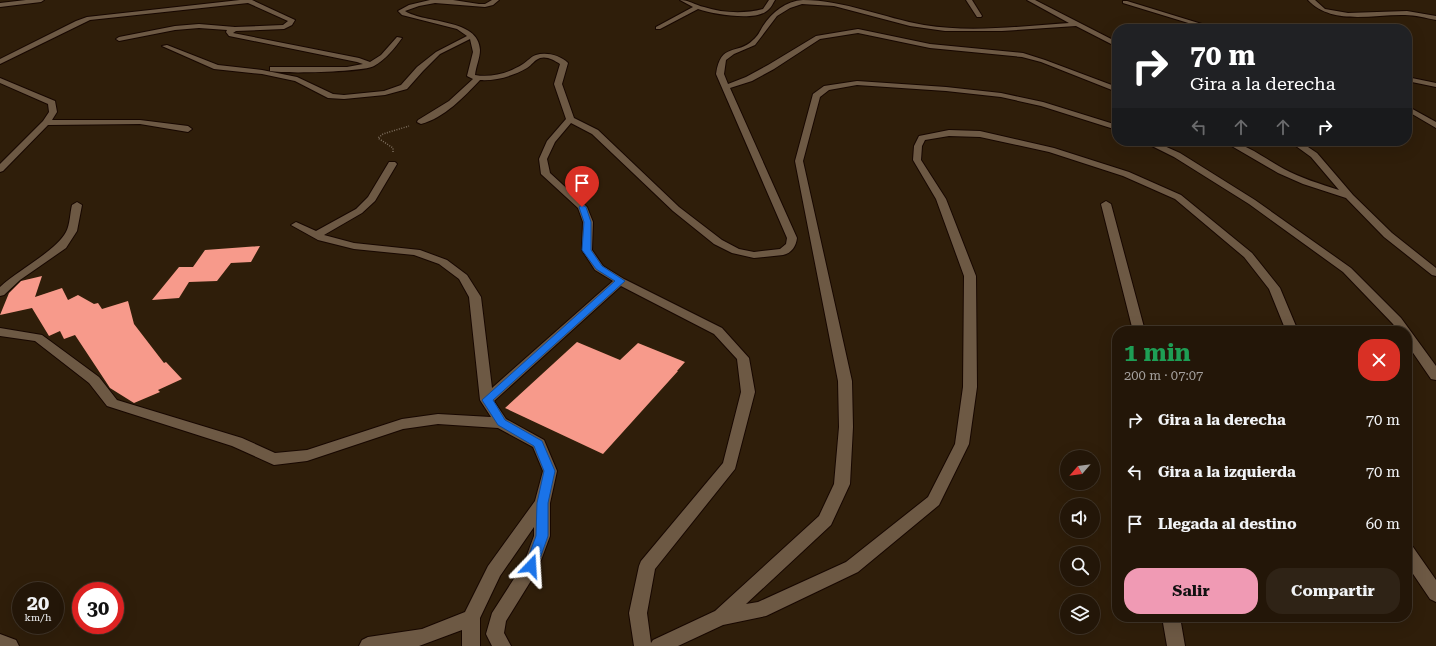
<!DOCTYPE html>
<html lang="es">
<meta charset="utf-8">
<style>
:root{--surface:#231608;--page:#2f2316;--text:#f1f3f6;--muted:#a39f9c;--line:#403529;--accent:#f09ab4}
body{margin:0;font-family:"Roboto Serif",serif;background:var(--page);color:var(--text);height:100vh;display:flex;flex-direction:column;font-size:15px;white-space:nowrap}
*{box-sizing:border-box;margin:0}
p{font-size:13px;color:var(--muted)}
.icon{flex:none;width:22px;height:22px;fill:none;stroke:currentColor;stroke-width:2;stroke-linecap:round;stroke-linejoin:round}
.map{position:relative;flex:1;overflow:hidden}
.panel{position:absolute;left:1112px;top:326px;width:300px;height:296px;display:flex;flex-direction:column;background:var(--surface);border-radius:16px;box-shadow:0 4px 16px #0002,0 0 0 1px var(--line)}
.panel>*{flex:none}
.hud{position:absolute;left:1112px;top:24px;width:300px;height:122px;border-radius:16px;box-shadow:0 4px 16px #0002,0 0 0 1px var(--line);background:#202124;color:#fff;overflow:hidden}
.needle{width:26px;rotate:242deg}
.fabs{position:absolute;left:1060px;top:450px;display:grid;gap:8px}
.fabs a{display:grid;place-items:center;width:40px;height:40px;border-radius:50%;background:var(--surface);box-shadow:0 4px 16px #0002,0 0 0 1px var(--line);font-size:20px}
.speed{position:absolute;left:12px;top:582px;display:flex;gap:8px;font-size:20px;font-weight:700;text-align:center}
.speed>*{display:grid;place-content:center;width:52px;height:52px;border-radius:50%;background:var(--surface);box-shadow:0 4px 16px #0002,0 0 0 1px var(--line);line-height:1}
.speed small{font-size:10px;font-weight:400}
.speed .limit{border:6px solid #d22;background:#fff;color:#111}
.pin{position:absolute;display:grid;place-items:center;width:34px;height:34px;color:#fff;margin:-41px -17px;border-radius:50% 50% 50% 0;rotate:-45deg;box-shadow:0 0 4px #0007}
.pin .icon{rotate:45deg}
.me{position:absolute;width:44px;margin:-22px;rotate:20deg;stroke-linejoin:round;filter:drop-shadow(0 0 3px #0008)}
.turn{display:flex;align-items:center;gap:14px;height:84px;padding:0 12px;font-size:18px}
.turn .icon{width:52px;height:52px;stroke-width:2.5}
.turn b{display:block;font-size:28px;line-height:34px}
.lanes{display:flex;align-items:center;height:38px;padding:0 12px;background:#0003;justify-content:center;gap:20px;direction:ltr}
.lanes .off{opacity:.35}
.round{display:grid;place-items:center;flex:none;width:42px;height:42px;border-radius:16px;background:var(--page)}
.headline{display:flex;align-items:center;justify-content:space-between;height:68px;padding:0 12px}
h1{font-size:24px;font-weight:700;line-height:30px;color:#1e9e55}
.button{display:flex;gap:8px;margin-top:auto;padding:8px 12px}
.button a{flex:1;height:46px;border-radius:16px;background:var(--accent);color:#111;font-size:16px;font-weight:700;line-height:46px;text-align:center}
.button a+a{background:var(--page);color:var(--text)}
ul{padding:0;list-style:none}
li{display:flex;align-items:center;gap:12px;height:52px;padding:0 12px}
li div{flex:1}
li b{display:block;font-size:15px}
li em{font-style:normal}
.map>svg:first-child{display:block}
.building{fill:#f79a8b}
.lines{fill:none;stroke-linecap:round;stroke-linejoin:round}
.minor-casing{stroke:#170700;stroke-width:2}
.path{stroke:#7e6f5f;stroke-width:1.5;stroke-dasharray:1 1.5;stroke-linecap:butt}
.minor{fill:#6d5944;fill-rule:evenodd}
.route{fill:#1a73e8;stroke:#114b97}
</style>
<div class="map">
<svg width="1436" height="646" viewBox="0 0 1436 646">
<rect width="100%" height="100%" fill="#2f1e0a"/>
<!-- building -->
<path class="building" d="M260,246L251,262L231,263L217,281L189,282L179,298L152,300L179,267H193L205,250Z
M42,276L35,297L62,288L68,300L78,295L94,304L98,303L102,309L128,301L134,324L164,363L166,362L182,379L158,390L160,392L134,403L110,388L75,335L64,339L60,331L49,336L32,308L0,315L9,293L21,281Z
M577,342L620,360L638,343L685,362L677,371H678L603,454L505,408Z"/>
<g class="lines">
<!-- minor casing -->
<g class="minor-casing">
<path id="minor" d="M26,0H44L41,2L0,7V3Z
M240,0H252L295,20L292,25L284,29L236,31L233,33L359,58L370,62L381,55L397,37L402,38C395,48 385,60 374,66C363,72 285,74 270,71V67H347L363,64L357,62L229,36L226,32L227,30L199,28L175,30L119,41L116,39L119,37L175,26L199,24L235,27L283,25L288,21L248,3L90,20L0,64V59L76,21L87,17Z
M430,0H453L479,4H485L492,0H499L493,5L485,7L435,3L419,6L405,11C425,24 479,18 480,50C480,58 476,66 475,75C491,78 509,73 523,64C528,61 530,57 536,55C546,52 560,55 568,63L562,84L574,118L598,130L679,207L722,240L739,249L754,252L780,249L786,244L787,238L716,74C721,41 737,56 753,40C758,36 760,31 763,26C772,12 786,1 803,0C844,0 884,18 924,25C972,33 1021,26 1069,23L1027,0H1035L1117,42V47L1076,26L1002,31H945L910,26L834,6L802,4L790,8L777,16L755,45L734,54L726,60L724,74L728,84L746,77L768,65L816,36L858,29L930,44L1023,53L1045,60L1117,87V92L1041,62L1022,57L930,48L858,33L820,39L774,69L752,81L730,88L797,238C796,246 792,253 783,255L754,258L732,253L714,244L673,211L592,134L571,123L555,142L547,159L550,173L587,207L593,222L592,250L603,266L624,279L722,328L749,358L755,392L735,469L655,569L647,613L651,643L653,640L715,611L819,516L834,484L839,427L838,381L795,161L813,94L824,86L857,81L946,87L1001,93L1043,102L1117,125V130L1041,106L1001,97L946,91L857,85L829,90L820,97L803,161L852,381L853,427L850,484L831,525L746,604L758,602L846,562L928,497L955,444L963,387L964,276L936,199L913,160L914,146L919,136L949,130L980,131L1054,148L1129,172L1181,195L1252,253L1280,288L1298,331H1286L1269,289L1244,257L1175,199L1123,176L1049,152L980,137L949,136L925,140L922,146L921,160L946,199L976,276L977,387L969,444L939,505L858,572L766,616L723,625L678,646H634L629,613L639,566L641,561L723,463L741,392L737,359L714,334L621,286L494,401L506,419L544,440L557,471L550,503V536L537,571L506,621L504,633L511,646H492L486,634L492,613L524,563L534,536V527L500,576L480,618V646H462V630L419,646H359L362,640L368,637L422,629L465,612L488,566L535,501L543,471L533,447L498,428L438,424L403,429L307,461L274,465L232,446L107,406L89,383L35,341L0,336V328L42,335L99,377L117,400L242,438L275,453L307,450L402,419L438,414L491,417L480,400L469,297L459,279L439,264L414,255L354,249L318,240L291,225L296,222L316,231L356,209L368,197L389,162H395L397,164L375,201L362,213L324,235L354,243L420,250L447,260L467,275L481,297L492,388L613,281L595,270L582,250L583,222L578,208L541,174L539,159L547,141L566,119L554,84L560,64C554,60 547,56 540,58C534,60 532,65 527,68C513,76 496,81 480,80C464,97 444,118 421,124L417,122L418,120L449,101L473,79L467,76L473,52L470,39L440,54L423,71L407,89L385,95L344,99L328,98L295,81L262,74L214,69L162,46L167,45L218,65L262,70L297,77L333,94L344,95L384,91L401,85L417,67L436,52L467,36L457,29L402,15L398,11L409,5Z
M680,0C689,0 695,5 704,7C723,13 744,14 763,9L769,0H775C773,3 771,8 768,10C756,22 713,14 698,9L660,29H656V27L693,7Z
M966,0H972L982,16L981,17H977Z
M1308,0H1315L1325,9L1348,13L1407,11L1436,16V20C1426,18 1415,15 1405,15C1374,14 1332,26 1308,0Z
M1123,1H1127L1218,29H1208L1123,3Z
M1407,77L1436,83V87L1407,81Z
M0,78L55,101L57,112L52,120H140L188,126L192,129L188,132L140,124L48,125L3,171L0,172V164L43,121L49,112L48,104L0,83Z
M1407,106L1436,122V128L1407,111Z
M1142,141H1153L1180,153L1255,200L1351,268L1401,318L1436,366V380L1431,379L1407,344V331H1398L1393,324L1343,272L1249,204L1174,157Z
M1223,141C1244,141 1265,159 1284,169C1301,178 1320,184 1339,190L1311,157L1289,141H1299L1317,153L1353,195L1392,233L1436,268V276L1432,275L1384,237L1346,198L1303,184L1278,173Z
M1106,201L1111,204L1145,331H1133L1101,204Z
M77,202L82,205L77,231L66,248L20,280L4,295L0,296V287C18,270 56,251 66,232C70,225 70,213 72,205Z
M1407,545L1413,547L1436,580V602L1430,599L1407,565Z
M1162,617H1180L1185,646H1167Z
M0,634L16,640L19,646H0Z"/>
</g>
<!-- path -->
<path class="path" d="M393,152V148L378,138L383,134L409,126"/>
<!-- minor -->
<use href="#minor" class="minor"/>
</g>
<!-- route -->
<path class="route" d="M582,205L586,207L591,222V250L602,266L625,281L493,400L505,420L542,441L555,471L548,503V536L536,570L531,572L527,570L525,566L536,536L537,503L544,471L534,446L498,425L482,400L615,281L596,269L582,250L584,222L579,207Z"/>
</svg>
<div class="fabs">
<a><svg class="needle" viewBox="-14 -14 28 28"><path d="M0-13l5 13h-10z" fill="#e53935"/><path d="M0 13l5-13h-10z" fill="#a39f9c"/></svg></a>
<a><svg class="icon" aria-label="sound" viewBox="0 0 24 24"><path d="M4 9h4l5-4v14l-5-4H4zM17 9q2 3 0 6"/></svg></a>
<a><svg class="icon" aria-label="search" viewBox="0 0 24 24"><circle cx="10" cy="10" r="6"/><path d="M15 15l6 6"/></svg></a>
<a><svg class="icon" aria-label="layers" viewBox="0 0 24 24"><path d="M12 4l9 5-9 5-9-5zM3 14l9 5 9-5"/></svg></a>
</div>
<div class="speed"><div>20<small>km/h</small></div><div class="limit">30</div></div>
<div class="pin" style="left:582px;top:207px;background:#d93025"><svg class="icon" aria-label="arrive" viewBox="0 0 24 24"><path d="M6 21V4h12l-3 4 3 4H6"/></svg></div>
<svg class="me" style="left:531px;top:566px" viewBox="-20 -20 40 40"><path d="M0-17L14 15 0 8-14 15z" fill="#1a73e8" stroke="#fff" stroke-width="4"/></svg>
<div class="hud">
<div class="turn"><svg class="icon" aria-label="right" viewBox="0 0 24 24"><path d="M7 20v-9h11M14 6l5 5-5 5"/></svg><div><b>70 m</b>Gira a la derecha</div></div>
<div class="lanes"><svg class="icon off" aria-label="left" viewBox="0 0 24 24"><path d="M17 20v-9H6M10 6l-5 5 5 5"/></svg><svg class="icon off" aria-label="ahead" viewBox="0 0 24 24"><path d="M12 20V5M6 11l6-6 6 6"/></svg><svg class="icon off" aria-label="ahead" viewBox="0 0 24 24"><path d="M12 20V5M6 11l6-6 6 6"/></svg><svg class="icon" aria-label="right" viewBox="0 0 24 24"><path d="M7 20v-9h11M14 6l5 5-5 5"/></svg></div>
</div>
<section class="panel">
<div class="headline"><div><h1>1 min</h1><p>200 m · 07:07</p></div><a class="round" style="background:#d93025;color:#fff"><svg class="icon" aria-label="close" viewBox="0 0 24 24"><path d="M6 6l12 12M18 6L6 18"/></svg></a></div>
<ul>
<li><svg class="icon" aria-label="right" viewBox="0 0 24 24"><path d="M7 20v-9h11M14 6l5 5-5 5"/></svg><div><b>Gira a la derecha</b></div><em>70 m</em></li>
<li><svg class="icon" aria-label="left" viewBox="0 0 24 24"><path d="M17 20v-9H6M10 6l-5 5 5 5"/></svg><div><b>Gira a la izquierda</b></div><em>70 m</em></li>
<li><svg class="icon" aria-label="arrive" viewBox="0 0 24 24"><path d="M6 21V4h12l-3 4 3 4H6"/></svg><div><b>Llegada al destino</b></div><em>60 m</em></li>
</ul>
<div class="button"><a>Salir</a><a>Compartir</a></div>
</section>
</div>
